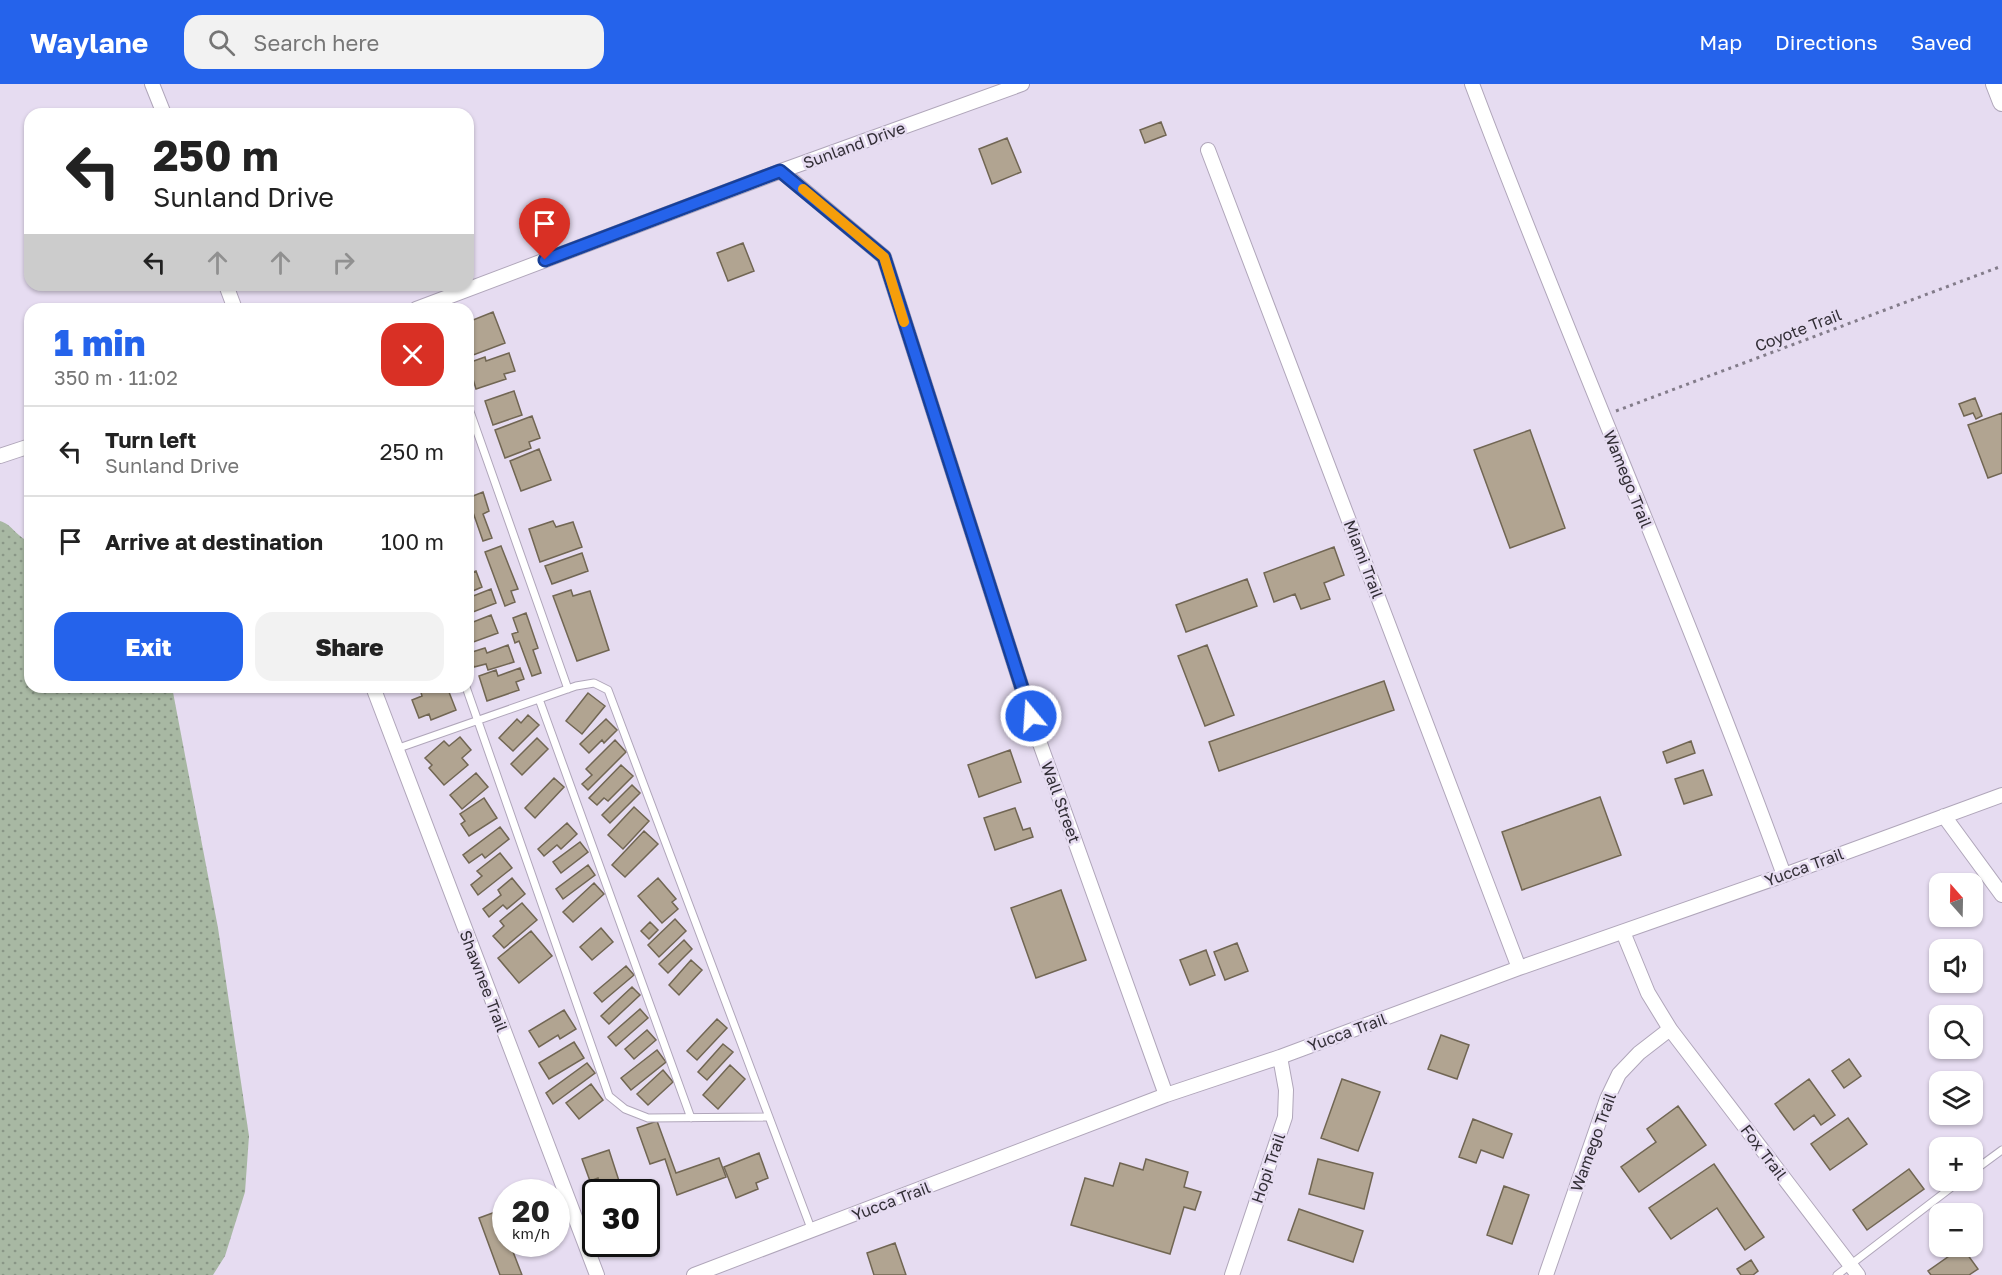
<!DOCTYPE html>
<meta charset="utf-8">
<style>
:root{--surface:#fff;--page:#f2f2f2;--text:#222;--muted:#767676;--line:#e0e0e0;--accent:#2563eb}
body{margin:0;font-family:"Golos Text",sans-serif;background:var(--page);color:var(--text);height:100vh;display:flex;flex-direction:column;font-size:22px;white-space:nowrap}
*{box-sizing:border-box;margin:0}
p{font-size:20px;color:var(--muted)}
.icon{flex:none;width:33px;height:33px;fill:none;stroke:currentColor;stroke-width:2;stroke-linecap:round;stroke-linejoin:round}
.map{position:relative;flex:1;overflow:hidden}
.sheet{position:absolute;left:24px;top:219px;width:450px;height:390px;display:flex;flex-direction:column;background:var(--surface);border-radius:18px;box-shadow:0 2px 4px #0004}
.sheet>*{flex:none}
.top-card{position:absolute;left:24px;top:24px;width:450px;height:183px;border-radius:18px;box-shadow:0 2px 4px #0004;background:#fff;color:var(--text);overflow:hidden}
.needle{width:39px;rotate:340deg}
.controls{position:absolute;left:1929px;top:789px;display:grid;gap:12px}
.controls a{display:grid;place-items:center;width:54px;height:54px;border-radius:12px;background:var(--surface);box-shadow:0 2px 4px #0004;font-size:30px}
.speed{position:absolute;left:492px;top:1095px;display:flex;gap:12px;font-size:30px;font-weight:700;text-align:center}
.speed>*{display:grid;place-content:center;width:78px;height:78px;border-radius:50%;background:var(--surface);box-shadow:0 2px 4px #0004;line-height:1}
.speed small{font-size:15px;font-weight:400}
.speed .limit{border:3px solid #111;border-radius:9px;background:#fff;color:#111}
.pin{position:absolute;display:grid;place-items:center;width:51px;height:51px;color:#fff;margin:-62px -26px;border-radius:50% 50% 50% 0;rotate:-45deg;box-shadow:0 0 6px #0007}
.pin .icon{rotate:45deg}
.me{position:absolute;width:66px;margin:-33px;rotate:342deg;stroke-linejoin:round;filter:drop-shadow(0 0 4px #0008)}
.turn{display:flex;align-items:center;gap:21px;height:126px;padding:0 30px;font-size:27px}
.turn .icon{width:78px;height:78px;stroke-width:2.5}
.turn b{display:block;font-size:42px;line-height:51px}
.lanes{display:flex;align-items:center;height:57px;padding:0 30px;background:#0003;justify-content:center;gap:30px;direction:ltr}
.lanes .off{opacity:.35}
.round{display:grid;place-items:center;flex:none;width:63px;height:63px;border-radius:18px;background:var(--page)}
.headline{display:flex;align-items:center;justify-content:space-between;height:102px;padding:0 30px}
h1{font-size:36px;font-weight:800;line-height:45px;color:var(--accent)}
.action{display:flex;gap:12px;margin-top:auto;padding:12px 30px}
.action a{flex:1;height:69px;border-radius:18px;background:var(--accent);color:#fff;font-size:24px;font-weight:800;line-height:69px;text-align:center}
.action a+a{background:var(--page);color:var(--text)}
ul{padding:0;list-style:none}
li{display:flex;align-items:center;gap:18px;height:90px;padding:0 30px;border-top:2px solid var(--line)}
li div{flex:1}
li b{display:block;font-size:22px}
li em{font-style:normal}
header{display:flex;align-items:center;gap:36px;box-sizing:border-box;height:84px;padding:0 30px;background:var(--accent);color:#fff}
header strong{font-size:28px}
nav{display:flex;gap:33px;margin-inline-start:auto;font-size:21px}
.search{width:420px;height:54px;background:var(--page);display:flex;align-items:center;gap:15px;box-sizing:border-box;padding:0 21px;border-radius:18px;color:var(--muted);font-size:22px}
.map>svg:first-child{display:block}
.grass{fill:url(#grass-dots)}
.building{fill:#b1a491;stroke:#716653;stroke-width:1.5}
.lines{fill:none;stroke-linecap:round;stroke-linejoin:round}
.service-casing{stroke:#b0a6ba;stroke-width:9}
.minor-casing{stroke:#b0a6ba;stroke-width:16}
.tertiary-casing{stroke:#b0a6ba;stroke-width:20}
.path{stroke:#837c8a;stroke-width:3;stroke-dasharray:3 4.5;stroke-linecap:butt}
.service{stroke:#fff;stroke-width:7}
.minor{stroke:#fff;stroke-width:14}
.tertiary{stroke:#fff;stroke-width:18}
.route-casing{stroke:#184099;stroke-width:15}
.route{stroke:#2563eb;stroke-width:10}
.slow{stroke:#f59e0b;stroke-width:10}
.labels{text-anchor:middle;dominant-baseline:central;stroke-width:5;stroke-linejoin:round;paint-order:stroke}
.street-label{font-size:16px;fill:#312d35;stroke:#e6dcf1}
</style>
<header>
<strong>Waylane</strong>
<div class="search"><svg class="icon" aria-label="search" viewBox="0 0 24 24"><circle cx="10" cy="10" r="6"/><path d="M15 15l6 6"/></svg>Search here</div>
<nav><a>Map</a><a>Directions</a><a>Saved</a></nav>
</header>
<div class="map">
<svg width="2002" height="1191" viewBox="0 0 2002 1191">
<defs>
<pattern id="grass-dots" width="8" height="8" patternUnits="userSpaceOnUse" patternTransform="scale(1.5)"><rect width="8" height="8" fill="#a8b8a3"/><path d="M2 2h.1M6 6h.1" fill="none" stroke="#899686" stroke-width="1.8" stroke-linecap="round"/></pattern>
</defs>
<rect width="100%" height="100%" fill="#e6dcf1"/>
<!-- grass -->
<path class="grass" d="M0,437C12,440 18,455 30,457V603H172L218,844L249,1052L245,1108L225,1172L213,1191H0Z"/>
<!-- building -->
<path class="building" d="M1161,38L1166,51L1145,59L1140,46Z
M1007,54L1021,88L992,100L979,65Z
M743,159L754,187L728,197L717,169Z
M493,228L505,259L468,273V238Z
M509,269L515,287L504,290L506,295L476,305L468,279L485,273L486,277Z
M514,307L522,331L493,341L485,317Z
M1975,314L1982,332L1976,335L1973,329L1964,332L1959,320Z
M2002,329V389L1988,394L1968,341Z
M532,332L540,354L529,358L531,364L505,374L495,346Z
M1530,346L1565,444L1510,464L1474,366Z
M539,365L551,396L521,407L510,377Z
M483,408L489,427L483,430L492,454L483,457L468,414Z
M553,437L556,443L573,438L582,463L540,478L529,445Z
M501,462L518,505L511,507L515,518L505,522L485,468Z
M1334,463L1344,491L1324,499L1330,515L1301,525L1295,510L1274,518L1264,489Z
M582,469L588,487L552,500L545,482Z
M476,487L482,503L468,509V490Z
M1247,495L1257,522L1186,548L1176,521Z
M491,505L496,519L468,530V514Z
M571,506L573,512L590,507L609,566L577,577L553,512Z
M526,529L538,564L533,566L541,589L532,592L519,557L515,559L512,550L518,548L513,534Z
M491,531L498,549L468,560V540Z
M508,561L514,578L488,586L486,580L474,583L469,569L485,564L487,569Z
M1207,561L1234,631L1205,642L1178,572Z
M520,584L524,595L516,598L519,606L487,617L479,592L496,586L498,592Z
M1384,597L1394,626L1219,687L1209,658Z
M426,603H447L456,626L431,636L429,630L419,634L412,616L422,612L420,605Z
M588,609L605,622L582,650L566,637Z
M528,631L539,641L513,667L499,654L517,635L521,639Z
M606,635L617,646L604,659L602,656L589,669L580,660Z
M460,653L471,666L462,674L468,681L444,701L429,684L432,681L425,674L444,657L449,662Z
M537,654L548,665L522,691L511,680Z
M615,656L626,668L588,706L582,700L592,691L586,685Z
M1691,657L1695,669L1667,679L1663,668Z
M1010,666L1021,698L979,713L968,681Z
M621,681L633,692L608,717L604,714L597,721L589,714Z
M1703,686L1712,711L1684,720L1675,695Z
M476,689L488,703L462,725L450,711Z
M554,694L564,703L535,734L525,724Z
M632,701L640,709L610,739L602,731Z
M1600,713L1621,771L1522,806L1502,748Z
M484,714L497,734L469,752L461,740L465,737L460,730Z
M634,723L649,737L623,765L608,751Z
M1015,724L1023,746L1030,744L1033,753L995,766L984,734Z
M567,739L577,750L561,765L557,761L544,772L538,765Z
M500,743L509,755L485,774L482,770L469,779L463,771Z
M644,747L658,760L625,793L612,781Z
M580,758L588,768L561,789L553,778Z
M500,769L512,784L478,811L471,801L482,792L477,787Z
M588,781L595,791L563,815L556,805Z
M512,794L525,810L507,825L503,821L489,833L483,825L501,811L498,806Z
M658,794L676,815L672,818L678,825L662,839L638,812Z
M594,799L604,810L573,838L563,828Z
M1061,806L1086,876L1036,894L1011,824Z
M522,819L537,836L504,864L493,852L504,842L500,837Z
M675,835L686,847L659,873L648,861Z
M650,838L658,846L649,855L641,847Z
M601,844L613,858L592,876L580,863Z
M531,847L552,872L519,899L498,874Z
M684,856L692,865L668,889L659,880Z
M1237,859L1248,887L1225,896L1214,868Z
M1206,866L1215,891L1190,901L1180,876Z
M691,876L702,886L679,911L669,901Z
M626,882L634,891L602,918L594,909Z
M632,903L640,911L609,940L601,932Z
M640,925L648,934L616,962L608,953Z
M564,926L576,945L560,955L558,951L539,963L529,947Z
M717,935L727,944L697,976L687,967Z
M647,946L656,956L634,975L625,965Z
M1441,951L1469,961L1457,995L1428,985Z
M574,958L584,974L549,995L539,979Z
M723,960L733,968L707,996L698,988Z
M657,966L666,978L631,1006L621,994Z
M1849,975L1861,992L1844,1004L1832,987Z
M587,979L595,989L553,1020L546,1009Z
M730,981L745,995L718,1025L703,1011Z
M663,986L673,998L648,1021L637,1010Z
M1342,995L1380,1008L1358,1067L1321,1054Z
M1809,995L1835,1031L1821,1041L1814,1031L1794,1046L1775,1020Z
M591,1000L603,1016L579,1035L566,1019Z
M1678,1022L1706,1061L1639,1108L1621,1083L1656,1058L1647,1045Z
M1848,1034L1867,1060L1830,1086L1811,1060Z
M1473,1035L1512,1050L1503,1074L1481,1066L1476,1079L1459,1073Z
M657,1037L676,1089L719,1074L726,1093L677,1111L665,1075L650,1080L637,1044Z
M609,1066L620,1100L601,1106L598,1094L590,1097L582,1075Z
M759,1069L768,1094L756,1099L758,1105L736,1114L724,1083Z
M1146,1075L1188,1088L1184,1103L1201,1108L1195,1126L1184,1123L1170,1170L1071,1141L1085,1094L1113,1102L1120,1079L1143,1086Z
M1318,1075L1373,1089L1364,1125L1309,1110Z
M1714,1080L1764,1153L1745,1166L1717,1124L1671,1155L1649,1124Z
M1909,1085L1924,1105L1867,1146L1853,1126Z
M1504,1102L1529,1111L1512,1160L1487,1151Z
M1299,1125L1363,1147L1353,1178L1288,1156Z
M498,1127L506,1147V1160H510L522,1191H500L479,1134Z
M895,1159L906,1191H874L867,1169Z
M1962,1163L1978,1185L1969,1191H1931L1928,1187Z
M1751,1176L1758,1187L1753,1191H1741L1737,1185Z"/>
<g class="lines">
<!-- service casing -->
<g class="service-casing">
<path id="service" d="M468,322L568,605
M466,603L609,1012L625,1025L648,1034L769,1033
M539,615L691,1034
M396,665L576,602L594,599L608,606L812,1147
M1972,1088L2002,1066
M1837,1191L1961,1096"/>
</g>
<!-- minor casing -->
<g class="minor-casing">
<path id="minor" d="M152,0L164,30
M1472,0C1572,265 1687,525 1784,791
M1208,66L1519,884
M781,87L884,173L1038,654L1166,1011
M226,201L235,225
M416,225L781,87L1022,0
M0,372L30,362
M373,603L597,1191
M1944,732L2002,811
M1670,945L1858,1191
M694,1191L1166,1011L1280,973L1519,884L1784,791L2002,711
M1232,1191L1285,1033L1286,1006L1280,973
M1546,1191L1607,1015L1619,990L1639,969L1670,945L1648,909L1623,848"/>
</g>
<!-- tertiary casing -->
<g class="tertiary-casing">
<path id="tertiary" d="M1995,0L2002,18"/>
</g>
<!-- path -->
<path class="path" d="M1616,327L2002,182"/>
<!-- service -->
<use href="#service" class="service"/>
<!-- minor -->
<use href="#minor" class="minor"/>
<!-- tertiary -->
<use href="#tertiary" class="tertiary"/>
</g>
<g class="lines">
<!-- route casing -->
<g class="route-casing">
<path id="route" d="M545,176L780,87L884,173L1031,632"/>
</g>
<!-- route -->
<use href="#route" class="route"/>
<!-- slow -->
<path class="slow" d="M803,105L884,173L904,238"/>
</g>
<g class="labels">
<!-- street labels -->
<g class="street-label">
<text transform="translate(854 61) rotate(-20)">Sunland Drive</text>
<text transform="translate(1798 246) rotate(-21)">Coyote Trail</text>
<text transform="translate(1628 395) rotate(68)">Wamego Trail</text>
<text transform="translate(1364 475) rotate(69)">Miami Trail</text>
<text transform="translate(1061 718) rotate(70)">Wall Street</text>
<text transform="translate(1804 783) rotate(-20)">Yucca Trail</text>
<text transform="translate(484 897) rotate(69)">Shawnee Trail</text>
<text transform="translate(1347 948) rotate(-20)">Yucca Trail</text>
<text transform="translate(1593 1058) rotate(-70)">Wamego Trail</text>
<text transform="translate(1764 1068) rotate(53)">Fox Trail</text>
<text transform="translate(1268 1084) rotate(-71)">Hopi Trail</text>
<text transform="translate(891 1117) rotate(-21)">Yucca Trail</text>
</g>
</g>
</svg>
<div class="controls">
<a><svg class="needle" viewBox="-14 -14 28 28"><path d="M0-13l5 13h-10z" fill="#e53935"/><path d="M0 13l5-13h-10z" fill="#767676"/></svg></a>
<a><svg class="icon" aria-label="sound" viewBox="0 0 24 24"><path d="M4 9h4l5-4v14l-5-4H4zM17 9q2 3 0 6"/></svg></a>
<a><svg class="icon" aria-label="search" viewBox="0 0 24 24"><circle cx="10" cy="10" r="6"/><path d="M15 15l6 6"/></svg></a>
<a><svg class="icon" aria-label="layers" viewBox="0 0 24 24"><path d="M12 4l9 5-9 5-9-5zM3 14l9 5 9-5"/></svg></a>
<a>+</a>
<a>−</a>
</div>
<div class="speed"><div>20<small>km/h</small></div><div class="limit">30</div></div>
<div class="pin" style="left:545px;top:176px;background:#d93025"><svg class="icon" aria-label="arrive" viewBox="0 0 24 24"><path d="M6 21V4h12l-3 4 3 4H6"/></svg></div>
<svg class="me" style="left:1031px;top:632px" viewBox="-20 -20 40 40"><circle r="17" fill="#2563eb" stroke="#fff" stroke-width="3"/><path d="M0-11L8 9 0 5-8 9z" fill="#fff"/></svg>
<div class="top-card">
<div class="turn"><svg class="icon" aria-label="left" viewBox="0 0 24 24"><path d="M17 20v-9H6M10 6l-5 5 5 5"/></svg><div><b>250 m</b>Sunland Drive</div></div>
<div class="lanes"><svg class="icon" aria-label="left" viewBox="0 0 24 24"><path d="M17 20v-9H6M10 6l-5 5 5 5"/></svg><svg class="icon off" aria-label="ahead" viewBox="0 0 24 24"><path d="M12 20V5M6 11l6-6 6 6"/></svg><svg class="icon off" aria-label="ahead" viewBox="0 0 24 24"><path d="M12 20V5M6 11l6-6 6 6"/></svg><svg class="icon off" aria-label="right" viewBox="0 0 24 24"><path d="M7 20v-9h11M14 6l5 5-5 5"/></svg></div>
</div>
<section class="sheet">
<div class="headline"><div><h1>1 min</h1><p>350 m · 11:02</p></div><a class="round" style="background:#d93025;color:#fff"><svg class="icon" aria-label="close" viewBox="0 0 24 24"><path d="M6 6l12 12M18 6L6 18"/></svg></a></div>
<ul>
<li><svg class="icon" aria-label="left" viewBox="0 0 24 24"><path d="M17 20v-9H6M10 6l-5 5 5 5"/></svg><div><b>Turn left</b><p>Sunland Drive</p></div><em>250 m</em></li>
<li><svg class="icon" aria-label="arrive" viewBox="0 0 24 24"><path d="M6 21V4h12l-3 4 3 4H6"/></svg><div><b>Arrive at destination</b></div><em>100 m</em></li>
</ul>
<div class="action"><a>Exit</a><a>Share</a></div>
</section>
</div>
